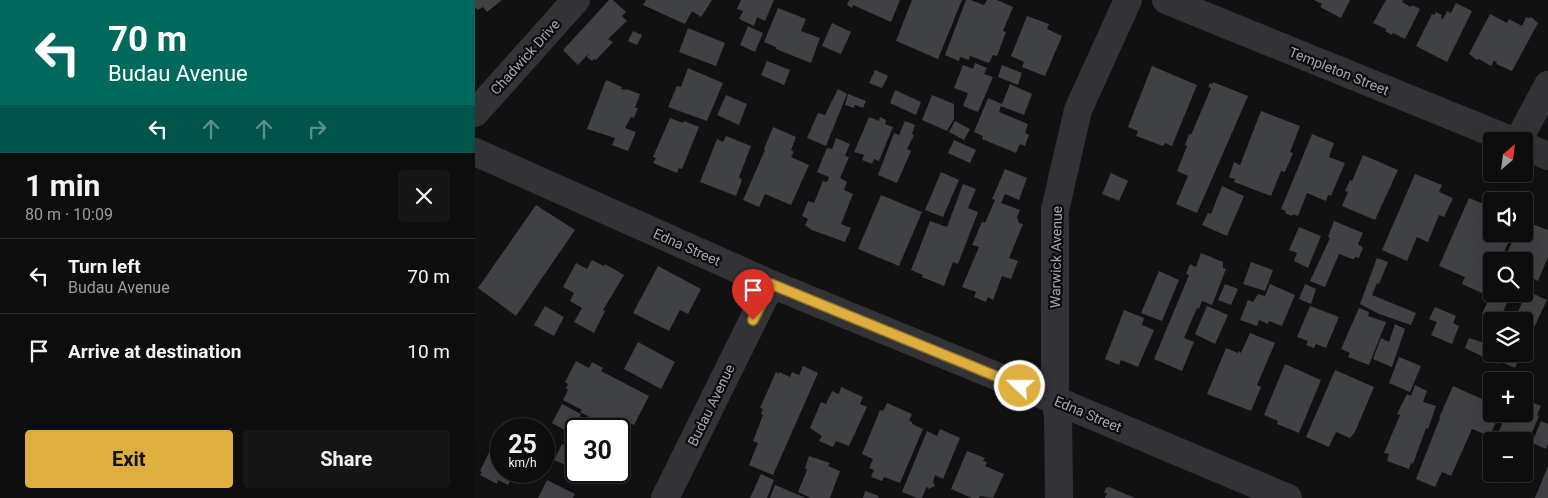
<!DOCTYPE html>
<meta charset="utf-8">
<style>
:root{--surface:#0d0d0e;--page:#161617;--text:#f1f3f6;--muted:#9a9c9e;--line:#2d2d2e;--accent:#deaf3e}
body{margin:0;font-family:Roboto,sans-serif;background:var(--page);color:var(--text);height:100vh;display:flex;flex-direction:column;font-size:19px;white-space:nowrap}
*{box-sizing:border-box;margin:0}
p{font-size:16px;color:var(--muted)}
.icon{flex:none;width:28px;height:28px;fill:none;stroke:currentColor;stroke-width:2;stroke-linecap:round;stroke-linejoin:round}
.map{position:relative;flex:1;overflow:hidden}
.drawer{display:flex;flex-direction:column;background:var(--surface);width:475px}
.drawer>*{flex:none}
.hud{background:#00695c;color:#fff;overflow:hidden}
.needle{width:32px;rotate:28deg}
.fabs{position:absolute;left:1008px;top:132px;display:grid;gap:10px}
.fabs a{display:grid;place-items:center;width:50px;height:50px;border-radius:5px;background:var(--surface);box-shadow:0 5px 20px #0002,0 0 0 1px var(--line);font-size:25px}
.speed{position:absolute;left:15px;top:418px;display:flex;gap:10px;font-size:25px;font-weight:700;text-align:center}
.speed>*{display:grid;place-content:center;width:65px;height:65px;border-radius:50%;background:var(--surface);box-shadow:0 5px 20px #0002,0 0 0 1px var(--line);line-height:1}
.speed small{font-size:12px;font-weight:400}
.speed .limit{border:2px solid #111;border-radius:8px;background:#fff;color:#111}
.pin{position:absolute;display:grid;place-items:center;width:42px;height:42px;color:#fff;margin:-51px -21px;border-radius:50% 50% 50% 0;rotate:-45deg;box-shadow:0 0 5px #0007}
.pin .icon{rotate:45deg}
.me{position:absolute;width:55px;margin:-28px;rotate:292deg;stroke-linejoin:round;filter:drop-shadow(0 0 4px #0008)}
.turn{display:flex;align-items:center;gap:18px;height:105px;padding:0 25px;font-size:22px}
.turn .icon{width:65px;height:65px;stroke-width:2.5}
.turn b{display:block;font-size:35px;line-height:42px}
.lanes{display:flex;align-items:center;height:48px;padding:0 25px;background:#0003;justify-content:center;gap:25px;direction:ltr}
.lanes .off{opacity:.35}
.round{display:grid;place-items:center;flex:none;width:52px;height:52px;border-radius:5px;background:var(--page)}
.headline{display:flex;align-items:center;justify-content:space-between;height:85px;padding:0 25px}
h1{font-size:30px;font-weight:700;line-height:38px}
.button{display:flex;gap:10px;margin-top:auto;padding:10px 25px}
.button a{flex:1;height:58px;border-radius:5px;background:var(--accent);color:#111;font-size:20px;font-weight:700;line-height:58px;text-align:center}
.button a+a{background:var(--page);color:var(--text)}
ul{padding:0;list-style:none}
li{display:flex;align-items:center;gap:15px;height:75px;padding:0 25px;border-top:1px solid var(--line)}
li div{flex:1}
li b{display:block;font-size:19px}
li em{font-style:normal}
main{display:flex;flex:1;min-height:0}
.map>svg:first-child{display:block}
.building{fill:#404145}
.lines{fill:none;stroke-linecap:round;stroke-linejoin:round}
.minor{stroke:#333337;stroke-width:28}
.route-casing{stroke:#907228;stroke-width:12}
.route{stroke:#deaf3e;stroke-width:9}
.labels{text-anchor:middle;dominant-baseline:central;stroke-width:4.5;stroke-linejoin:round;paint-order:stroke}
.street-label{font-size:14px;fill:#a4a7b2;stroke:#0c0c0d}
</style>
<main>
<section class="drawer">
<div class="hud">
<div class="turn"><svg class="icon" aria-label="left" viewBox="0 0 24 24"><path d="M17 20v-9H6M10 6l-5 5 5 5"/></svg><div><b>70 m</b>Budau Avenue</div></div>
<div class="lanes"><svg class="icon" aria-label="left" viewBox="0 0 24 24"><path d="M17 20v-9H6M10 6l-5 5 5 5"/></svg><svg class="icon off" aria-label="ahead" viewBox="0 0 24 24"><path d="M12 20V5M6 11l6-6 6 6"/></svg><svg class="icon off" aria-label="ahead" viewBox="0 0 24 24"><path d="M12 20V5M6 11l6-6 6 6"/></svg><svg class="icon off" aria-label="right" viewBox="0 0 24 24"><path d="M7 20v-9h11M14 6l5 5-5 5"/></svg></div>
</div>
<div class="headline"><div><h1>1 min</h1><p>80 m · 10:09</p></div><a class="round"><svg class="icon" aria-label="close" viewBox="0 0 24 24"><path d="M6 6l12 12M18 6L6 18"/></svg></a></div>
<ul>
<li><svg class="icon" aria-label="left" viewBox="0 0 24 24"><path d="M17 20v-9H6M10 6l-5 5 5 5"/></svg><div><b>Turn left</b><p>Budau Avenue</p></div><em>70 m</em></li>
<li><svg class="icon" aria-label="arrive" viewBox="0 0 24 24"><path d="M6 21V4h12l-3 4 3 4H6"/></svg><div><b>Arrive at destination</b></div><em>10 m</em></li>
</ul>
<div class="button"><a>Exit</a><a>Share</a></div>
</section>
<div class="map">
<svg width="1073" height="498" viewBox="0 0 1073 498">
<rect width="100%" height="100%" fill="#111112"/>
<!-- building -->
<path class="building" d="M0,0H27L12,12L8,7L3,10L0,7Z
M134,0H138L151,12L147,16L152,21L133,39L138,42L121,60L119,59L117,61L112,57L114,53L103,65L88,50Z
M171,0H237L226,17L217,11L210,24L168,5Z
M266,0H299L290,21L282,17L279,26L264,19L268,11L262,9Z
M374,0H425L416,22L378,5L377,8L372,5Z
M437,0H487L463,59L421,41Z
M491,0H496L509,5L512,0H522L538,7L528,31L531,32L522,56L518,55L514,63L495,56L494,60L485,57L484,61L470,55Z
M839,0H875L866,18L845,7L847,4Z
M911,0H928L927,2L936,7L937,5L945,9L930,39L918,33L917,35L910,31L911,29L898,23Z
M981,3L997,11L972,62L941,46L957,14L959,15L961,12L967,15L966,18L968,19L972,11L976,13Z
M303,8L331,19L326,31L345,38L336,63L301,49V47L289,42Z
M1015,14L1032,23L1034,19L1047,26L1051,17L1054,18L1056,17L1063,23L1037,71L1021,64L1022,62L1019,61L1016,66L1004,59L1002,60L994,54Z
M552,16L574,24L572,29L587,36L570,76L547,67L549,62L536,56Z
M357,23L376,32L366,54L347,46Z
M273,26L288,33L280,52L265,45Z
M213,28L250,43L241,66L204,52Z
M158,31L167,35L162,45L153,41Z
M292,61L315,70L309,85L286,75Z
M500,63L512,68L509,74L518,77L503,112L488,106L493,93L479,88L488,65L498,69Z
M527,65L547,73L543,85L523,77Z
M677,66L722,85L697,146L690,143L688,146L661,136L663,131L653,127Z
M213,68L248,83L232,121L193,107L202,86L206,87Z
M400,70L413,76L407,88L394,83Z
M131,80L147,87L146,89L150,90L151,89L165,94L160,108H163L159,118L156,117L150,128L161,132L153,151L137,145L140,138L112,129Z
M738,82L773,96L722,213L701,204L713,176L702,171L712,146L710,145L714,134L716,135L736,88L733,87L735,83L738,84Z
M535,84L557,94L549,115L526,106L524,112L553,124L550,133L554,135L550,146L545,144L541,153L507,139L508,136L499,132L513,98L527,104Z
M363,89L372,94L351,146L332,138L343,113L350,115Z
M420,90L446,102L441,115L415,103Z
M373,94L391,101L388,108L380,105L379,108L370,105Z
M251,95L272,104L264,125L242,115Z
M457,95L479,104V119L472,131L447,120Z
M786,111L825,126L815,152L818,153L810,172L806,171L796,196L759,182L760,179L754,177L759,162L765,165Z
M394,117L404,121L405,117L411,120L410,124L418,127L404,161L399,159L397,164L387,160L389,155L379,152Z
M195,118L208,123L209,121L224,127L207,169L204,168L202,173L178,163L181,158L178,157Z
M430,121L440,125L437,134L439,135L432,149L436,151L422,183L403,175L419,133L424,135Z
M480,121L495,129L489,140L474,132Z
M298,127L321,137L316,150L319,152L316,157L334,165L316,205L290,194L284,207L268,200L290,150L289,149Z
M837,134L859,143L854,157L870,163L856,196L853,195L851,201L832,193L823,216L818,214L817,216L810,213L811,211L806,209Z
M251,136L276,146L264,177L267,180L261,196L225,182L242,139L248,142Z
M361,138L375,144L370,156L374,157L365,178L372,182L369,190L378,194L366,224L376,228L370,242L337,230L330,225L333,219L327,216L333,201L339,203L348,181L352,182L354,177L342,172L352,148L357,149Z
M479,140L501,150L495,163L473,153Z
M888,155L923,170L900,220L867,206L873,192L870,191L875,180L877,181Z
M530,169L552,178L544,200L530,194L526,203L545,210L542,217L544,223L548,224L534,258L543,261L536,279L527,276L518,300L513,297L511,302L499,297L501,292L487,287L504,247L497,245L507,222L510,223L520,200L517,199Z
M466,172L484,180L468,217L450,210Z
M636,173L653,181L644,201L627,194Z
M940,174L967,185L964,192L978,198L969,217L964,215L953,242L942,237L932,261L907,250Z
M488,184L501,189L493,208L503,212L483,264L478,262L469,286L447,277L448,275L436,270L455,221L472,227Z
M747,186L769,196L752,236L727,225L733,213L736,214Z
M406,195L447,212L424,266L383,249Z
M994,198L1016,207V234H1028L1027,235L1035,239L1025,261H1016V282L1011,295L987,284L990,277L964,266Z
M61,205L100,230L41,316L3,288Z
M859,221L888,233L883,244L888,248L884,258L880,257L879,259H877L864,254L850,287L835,281L855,238L853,237Z
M1049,221L1073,230V257L1063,281L1057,278L1054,285H1052L1051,287L1049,286V261H1029L1040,234H1049Z
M824,227L846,236L833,268L819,261L822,253L814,250Z
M726,253L748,262V268L751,269L737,305L727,301L724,309L722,308L709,338L719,342L707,371L679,359L714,275L711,274L715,264L721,267Z
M902,258L913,262L904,284L902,283L897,295L941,313L936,325L904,314L885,304Z
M117,260L129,266L130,264L149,275L128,310L130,311L119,333L99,322L107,308L95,301L99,293L88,287L101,263L112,269Z
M776,262L798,270L790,291L768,284Z
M183,266L226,289L213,314L205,310L194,331L158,313Z
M684,271L704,280L687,321L666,313Z
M750,284L763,289L756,305L743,300Z
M795,284L820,295L807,326L794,321L793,324L784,320L782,326L765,320L773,300L778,302L783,294L790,296Z
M830,284L841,289L836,304L824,299Z
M1052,291L1072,300L1049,349V321H1039Z
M1016,294H1036L1024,321L1007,314Z
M70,306L89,317L79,336L59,325Z
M732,306L753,315L740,344L720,334Z
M835,306L864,317L851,348L841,344L839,348L831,345L833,341L822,337Z
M960,307L981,316L978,323L984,326L977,344L956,335L962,322L954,319Z
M884,308L894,312L893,316L911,322L894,365L873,357L875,353L866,349Z
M649,310L669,318L667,325L679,330L663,367L646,360L644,365L630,359Z
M920,324L930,329L917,367L898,359L906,338L914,342Z
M775,333L800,343L782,385L786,387L776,411L732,394L751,348L763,353L764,351L766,353Z
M994,338L1016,345V354H1028L1023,364L990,348Z
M163,342L200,362L186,389L149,369Z
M1029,354H1035L1044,358L1040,368L1026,362Z
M924,357L946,366L935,392L914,383Z
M101,361L114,368L117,362L128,368L126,371L174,396L159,425L153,422L147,434L144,432V429H137L105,412L107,410L88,400L93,390L91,388L93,384L90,382Z
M810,364L846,380L824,433L802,424L803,421L789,415Z
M328,366L343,373L298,475L274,465L283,443L278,441L288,415L286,414L288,409L285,408L301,372L304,374V372L315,377L317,372L324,375Z
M860,370L899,387L880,432L875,438L861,432L854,447L831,437Z
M1016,378V414H1024L1015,436L997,429L976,476L967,472L960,487L941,479L965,418H964L978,386L1007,399Z
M940,385L952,391L948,402L961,406L953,429L951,428L938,464L936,463L934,469L912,461L914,454L909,453L925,415L922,414L932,394L936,396Z
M366,387L388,397L385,404L392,407L374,446L361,441L358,447L344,441L347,436L335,428L346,402L351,404L357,391L364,394Z
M1049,399L1066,406L1062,415L1064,416L1050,448L1058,451L1049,472V441H1020L1031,414H1049Z
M412,403L437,414L434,421L437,422V424L448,429L425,483L409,477L407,481L396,477L399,470L394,468L398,459L387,454L405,410L408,411Z
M87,404L106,414L95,433L77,423Z
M1066,421L1073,424V444L1071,449L1057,443Z
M465,429L485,438L468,479L460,475L458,482L460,486L453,489L452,486L447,498H442L427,492L452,431L462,436Z
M101,432V470L79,460L87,444L93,447Z
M21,438L26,440V471H41L33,485L23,480L22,484L5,475L7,472L5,471Z
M1016,446V465L1009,462Z
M492,451L510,458L508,461L512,462L510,466L529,474L518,498L505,496L504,498H497L476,489Z
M334,456L355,463L353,466L365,471L355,498H336L323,492L332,470L330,468Z
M1073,466V498H1060Z
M103,471H132L125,483Z
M286,474L299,480L292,498H275Z
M1026,474H1048L1044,482Z
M72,480L100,494L98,498H63Z
M300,485L331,498H295Z
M634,487L660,498H630L632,493H629L631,488Z
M390,491L404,496L403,498H388Z"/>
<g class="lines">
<!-- minor -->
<path class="minor" d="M691,0L1038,141
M0,113L101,0
M1043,141L1073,85
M1049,146L1073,156
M0,152L296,284L580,400L813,498
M190,498L296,284
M584,498L583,415L580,400V210L603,110L653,0"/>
</g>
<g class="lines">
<!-- route casing -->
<g class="route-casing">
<path id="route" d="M278,320L296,284L545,386"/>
</g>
<!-- route -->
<use href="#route" class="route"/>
</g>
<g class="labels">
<!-- street labels -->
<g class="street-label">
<text transform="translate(50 57) rotate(-48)">Chadwick Drive</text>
<text transform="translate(864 71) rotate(22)">Templeton Street</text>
<text transform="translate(212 247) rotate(24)">Edna Street</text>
<text transform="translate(581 257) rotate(-89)">Warwick Avenue</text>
<text transform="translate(236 405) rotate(-64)">Budau Avenue</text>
<text transform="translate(613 414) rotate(23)">Edna Street</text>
</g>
</g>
</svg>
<div class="fabs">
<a><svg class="needle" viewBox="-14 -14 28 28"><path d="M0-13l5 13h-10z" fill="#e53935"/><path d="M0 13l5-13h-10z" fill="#9a9c9e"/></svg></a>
<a><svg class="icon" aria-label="sound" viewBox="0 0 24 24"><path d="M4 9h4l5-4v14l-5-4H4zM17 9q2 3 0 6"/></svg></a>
<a><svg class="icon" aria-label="search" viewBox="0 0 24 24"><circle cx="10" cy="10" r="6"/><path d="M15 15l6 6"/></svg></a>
<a><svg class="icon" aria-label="layers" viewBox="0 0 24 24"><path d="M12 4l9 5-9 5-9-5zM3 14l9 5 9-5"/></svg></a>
<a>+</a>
<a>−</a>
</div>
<div class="speed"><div>25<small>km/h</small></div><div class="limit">30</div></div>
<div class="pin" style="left:278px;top:320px;background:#d93025"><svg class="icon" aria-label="arrive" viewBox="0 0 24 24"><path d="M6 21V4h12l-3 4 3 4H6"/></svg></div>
<svg class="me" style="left:545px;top:386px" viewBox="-20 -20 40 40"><circle r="17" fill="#deaf3e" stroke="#fff" stroke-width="3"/><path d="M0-11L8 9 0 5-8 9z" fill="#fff"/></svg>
</div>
</main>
